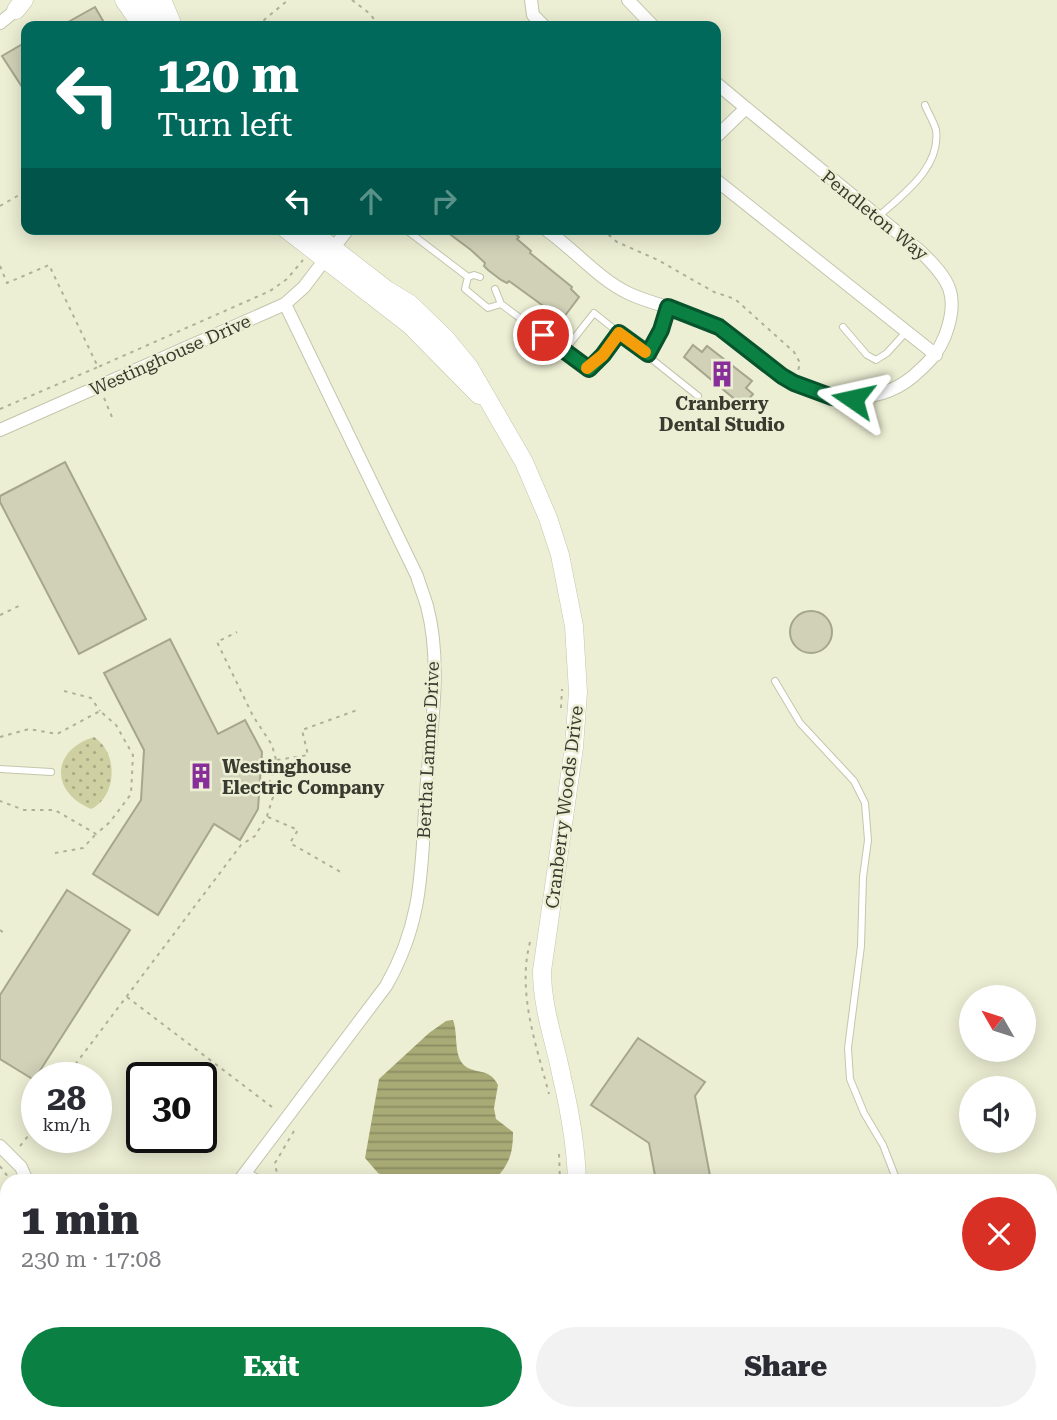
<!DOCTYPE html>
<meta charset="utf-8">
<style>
:root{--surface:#fff;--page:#f2f2f3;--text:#2b2b33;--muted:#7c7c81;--accent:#0b8043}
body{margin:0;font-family:"Roboto Serif",serif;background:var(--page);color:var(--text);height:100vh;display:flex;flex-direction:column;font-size:26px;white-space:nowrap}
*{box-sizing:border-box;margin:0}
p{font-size:23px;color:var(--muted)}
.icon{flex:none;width:38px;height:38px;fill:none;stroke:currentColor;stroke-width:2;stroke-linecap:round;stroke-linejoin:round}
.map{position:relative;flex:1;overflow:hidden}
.side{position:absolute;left:0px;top:1174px;width:1057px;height:247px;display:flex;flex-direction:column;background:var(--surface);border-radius:21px 21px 0 0;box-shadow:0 4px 18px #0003}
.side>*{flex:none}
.guide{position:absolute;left:21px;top:21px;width:700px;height:214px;border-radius:14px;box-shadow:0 4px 18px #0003;background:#00695c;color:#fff;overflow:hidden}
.needle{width:46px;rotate:309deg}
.fabs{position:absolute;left:959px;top:985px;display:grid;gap:14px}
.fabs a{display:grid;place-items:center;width:77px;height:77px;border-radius:50%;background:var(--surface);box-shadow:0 4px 18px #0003;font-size:35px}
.speed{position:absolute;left:21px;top:1062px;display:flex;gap:14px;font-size:35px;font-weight:700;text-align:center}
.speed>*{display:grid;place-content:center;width:91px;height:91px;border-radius:50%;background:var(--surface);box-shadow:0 4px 18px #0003;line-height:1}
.speed small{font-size:18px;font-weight:400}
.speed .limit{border:4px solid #111;border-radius:10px;background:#fff;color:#111}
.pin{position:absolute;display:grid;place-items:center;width:60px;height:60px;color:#fff;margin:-30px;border:4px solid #fff;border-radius:50%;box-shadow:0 2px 7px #0007}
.me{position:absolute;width:77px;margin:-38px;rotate:281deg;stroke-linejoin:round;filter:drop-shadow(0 0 5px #0008)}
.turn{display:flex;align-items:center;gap:24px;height:147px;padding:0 21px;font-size:32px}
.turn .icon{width:91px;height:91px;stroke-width:2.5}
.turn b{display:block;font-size:49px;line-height:60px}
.lanes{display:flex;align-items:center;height:66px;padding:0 21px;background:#0003;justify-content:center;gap:35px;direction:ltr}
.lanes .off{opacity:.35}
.round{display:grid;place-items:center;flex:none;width:74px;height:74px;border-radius:37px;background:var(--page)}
.overview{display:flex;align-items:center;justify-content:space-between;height:119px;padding:0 21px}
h1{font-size:42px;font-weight:800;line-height:52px}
.button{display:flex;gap:14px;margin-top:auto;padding:14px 21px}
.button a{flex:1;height:80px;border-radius:42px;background:var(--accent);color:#fff;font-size:28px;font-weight:800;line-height:80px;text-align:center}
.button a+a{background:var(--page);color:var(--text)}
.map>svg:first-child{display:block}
.park{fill:url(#park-dots)}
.water{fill:url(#water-rules)}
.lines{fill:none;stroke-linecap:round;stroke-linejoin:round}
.stream{stroke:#a9ab76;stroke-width:3.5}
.building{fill:#d0d1b7;stroke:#a5a68d;stroke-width:2}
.lane-casing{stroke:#c4c6ac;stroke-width:8}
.street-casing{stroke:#c4c6ac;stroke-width:14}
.secondary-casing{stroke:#c4c6ac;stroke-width:19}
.path{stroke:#aeb09a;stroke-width:2;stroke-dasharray:3.5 5;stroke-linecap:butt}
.lane{stroke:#fff;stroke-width:6}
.street{stroke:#fff;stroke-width:12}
.secondary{stroke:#fff;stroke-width:18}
.route-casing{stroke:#07532c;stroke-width:18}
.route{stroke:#0b8043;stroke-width:12}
.slow{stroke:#f59e0b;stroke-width:12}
.labels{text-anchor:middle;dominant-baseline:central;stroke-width:5;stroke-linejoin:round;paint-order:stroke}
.street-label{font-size:18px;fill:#3a3b30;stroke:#edefd4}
.poi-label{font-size:18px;font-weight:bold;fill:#3a3b30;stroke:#edefd4}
</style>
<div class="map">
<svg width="1057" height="1420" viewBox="0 0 1057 1420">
<defs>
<pattern id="park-dots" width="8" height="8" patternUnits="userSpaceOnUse" patternTransform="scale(1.75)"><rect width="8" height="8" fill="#ced0a1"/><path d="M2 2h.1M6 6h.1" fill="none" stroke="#a8aa84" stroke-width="1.8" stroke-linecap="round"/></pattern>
<pattern id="water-rules" width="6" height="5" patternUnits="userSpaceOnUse" patternTransform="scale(1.75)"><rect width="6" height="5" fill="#a9ab76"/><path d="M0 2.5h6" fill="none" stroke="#8b8c61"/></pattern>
</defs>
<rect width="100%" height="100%" fill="#edefd4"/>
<!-- park -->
<path class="park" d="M94,737C119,753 117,797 91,809C50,792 51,750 94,737Z"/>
<!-- water -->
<path class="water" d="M453,1020C458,1033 454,1052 462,1063C473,1076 489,1066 498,1085L494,1108L496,1119L513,1132C513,1155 509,1164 494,1181H393L378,1173L365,1158L379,1079L429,1033L446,1021Z"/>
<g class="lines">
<!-- stream -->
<path class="stream" d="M536,1176L537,1181
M472,1414L479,1420L483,1414"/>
</g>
<!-- building -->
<path class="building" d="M95,7L106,26H61Z
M26,42V93L2,56Z
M443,229H509L519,237L517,239L531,251L530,253L572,287L571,289L579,297L564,317L554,311L553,313L509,281L507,283L501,280L488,270L484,266L485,263L471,250Z
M693,345L702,352L707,346L752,381L746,388L753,394L743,406L684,357Z
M65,462L146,619L79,654L0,502V496Z
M790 632a21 21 0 1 1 42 0a21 21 0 1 1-42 0Z
M170,639L218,734L245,720L262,752L258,809L240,840L214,824L158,915L93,874L141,800L144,750L104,673Z
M67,890L130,930L34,1080L0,1059V995Z
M638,1038L705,1082L695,1096L711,1181H656L649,1143L591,1105Z"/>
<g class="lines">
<!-- lane casing -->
<g class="lane-casing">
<path id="lane" d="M878,217C903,194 941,168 936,130C934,122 928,113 925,105
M405,229L468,277L465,289L488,308L501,304L589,369L603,354L619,333L698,396
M468,277L474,275L480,277
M495,289L501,304
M843,327L867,355L876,360L887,353L906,332
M564,351L594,313L619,333
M648,354L661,330L668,308
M775,681L800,723L854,781L865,803L868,840L863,877L861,946L848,1048L850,1079L864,1113L883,1145L897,1181
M0,769L51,772
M1050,1292L1057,1293"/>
</g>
<!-- street casing -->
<g class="street-casing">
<path id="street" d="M531,0L533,15L544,26
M628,0L653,26
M0,23L22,5
M716,83L746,108
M716,180L936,355
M545,229C574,249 598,279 630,294C659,307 692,311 720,327C742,341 760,363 783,377C826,403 882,408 920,370C931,360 939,351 945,336C960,296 950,280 921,252L746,108L716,137
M0,430L285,304L304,287L348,229
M0,1146L21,1167L27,1181
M244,1174L257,1181
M239,1181L386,986C424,920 421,867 426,794C430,733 443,666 427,606C424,596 420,586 417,576L285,304
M0,1247H7
M952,1414L955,1420"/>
</g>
<!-- secondary casing -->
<g class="secondary-casing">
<path id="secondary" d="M124,0L142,26
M144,0L160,26
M162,0L173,26
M16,10L24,0
M286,229L410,325L479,395
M308,229L387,290L410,304L446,339L469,367L524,462L548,518L560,555L574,626L578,692L574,747L542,971C542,1008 555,1042 562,1078C570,1112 576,1147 577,1181
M562,1420V1414"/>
</g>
<!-- path -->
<path class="path" d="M352,0L369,13L380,26
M257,26L288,0
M0,206L26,191
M602,229L617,242L658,260L714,292L735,299L794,352L800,363L798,371
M0,266L7,283L49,265L98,367L270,291L287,279L303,260
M104,398L112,417
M0,409L98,367
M0,615L23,604
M64,691L91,698L100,711
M561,708L562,689
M0,737L29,729L57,734L100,711L116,725L133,755L131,794L110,822L96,834L55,810H24L0,801
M277,760L308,755L302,730L360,709
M268,817L298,830L290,843L344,874
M55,853L83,848L96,834
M0,930L4,933
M530,942C517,993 536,1044 549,1094
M127,997L276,1110
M65,1078L241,845L255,836L267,816L273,797L270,781L276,767V760L272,745L253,716L217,642L237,632
M294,1131L275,1163L277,1174L296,1181
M20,1146L37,1125
M559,1154L560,1181
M0,1166L11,1181
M0,1229L7,1224
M331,1414L332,1420
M633,1414L639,1420"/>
<!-- lane -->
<use href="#lane" class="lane"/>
<!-- street -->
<use href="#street" class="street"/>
<!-- secondary -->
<use href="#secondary" class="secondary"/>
</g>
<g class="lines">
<!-- route casing -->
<g class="route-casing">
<path id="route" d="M543,335L589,369L603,355L619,333L648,354L661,330L668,307L719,327L782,376L794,383L832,397L853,399"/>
</g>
<!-- route -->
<use href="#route" class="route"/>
<!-- slow -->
<path class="slow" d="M587,368L603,355L619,333L645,352"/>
</g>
<!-- icons -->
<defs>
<g id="building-bare" transform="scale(2.1)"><path d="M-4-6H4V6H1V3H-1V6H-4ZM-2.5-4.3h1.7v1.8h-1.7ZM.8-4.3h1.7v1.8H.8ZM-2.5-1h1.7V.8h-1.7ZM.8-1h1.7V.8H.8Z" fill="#872e9a" stroke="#edefd4" stroke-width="2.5" paint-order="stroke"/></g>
</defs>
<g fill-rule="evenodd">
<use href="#building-bare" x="722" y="374"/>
<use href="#building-bare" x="201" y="776"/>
</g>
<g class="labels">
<!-- street labels -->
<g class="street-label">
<text transform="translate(875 215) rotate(39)">Pendleton Way</text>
<text transform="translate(170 355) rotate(-24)">Westinghouse Drive</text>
<text transform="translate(428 750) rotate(-87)">Bertha Lamme Drive</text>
<text transform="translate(564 807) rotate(-83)">Cranberry Woods Drive</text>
</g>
<!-- poi labels -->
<g class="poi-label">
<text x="722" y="403">Cranberry<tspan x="722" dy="21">Dental Studio</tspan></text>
<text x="222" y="766" text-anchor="start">Westinghouse<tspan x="222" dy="21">Electric Company</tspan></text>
</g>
</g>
</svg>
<div class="fabs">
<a><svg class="needle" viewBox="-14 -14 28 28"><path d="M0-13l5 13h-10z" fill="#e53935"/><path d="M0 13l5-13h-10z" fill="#7c7c81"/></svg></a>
<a><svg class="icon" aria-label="sound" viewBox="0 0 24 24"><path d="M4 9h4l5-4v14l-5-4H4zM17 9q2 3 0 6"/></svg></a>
</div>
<div class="speed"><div>28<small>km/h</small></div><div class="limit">30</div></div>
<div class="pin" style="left:543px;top:335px;background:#d93025"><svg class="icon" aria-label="arrive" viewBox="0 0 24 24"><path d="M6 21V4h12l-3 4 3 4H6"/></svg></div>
<svg class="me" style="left:853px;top:399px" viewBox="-20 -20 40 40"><path d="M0-17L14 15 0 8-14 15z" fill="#0b8043" stroke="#fff" stroke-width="4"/></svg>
<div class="guide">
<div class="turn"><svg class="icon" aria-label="left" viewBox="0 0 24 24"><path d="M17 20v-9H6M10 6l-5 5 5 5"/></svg><div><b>120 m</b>Turn left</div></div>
<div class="lanes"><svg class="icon" aria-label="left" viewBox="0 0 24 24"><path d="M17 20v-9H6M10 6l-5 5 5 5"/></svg><svg class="icon off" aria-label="ahead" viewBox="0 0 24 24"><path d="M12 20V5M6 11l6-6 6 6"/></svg><svg class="icon off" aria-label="right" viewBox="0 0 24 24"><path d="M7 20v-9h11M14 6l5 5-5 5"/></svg></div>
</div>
<section class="side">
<div class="overview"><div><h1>1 min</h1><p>230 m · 17:08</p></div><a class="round" style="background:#d93025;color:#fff"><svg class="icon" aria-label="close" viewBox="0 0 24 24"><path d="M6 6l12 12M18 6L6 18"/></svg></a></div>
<div class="button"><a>Exit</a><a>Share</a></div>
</section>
</div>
